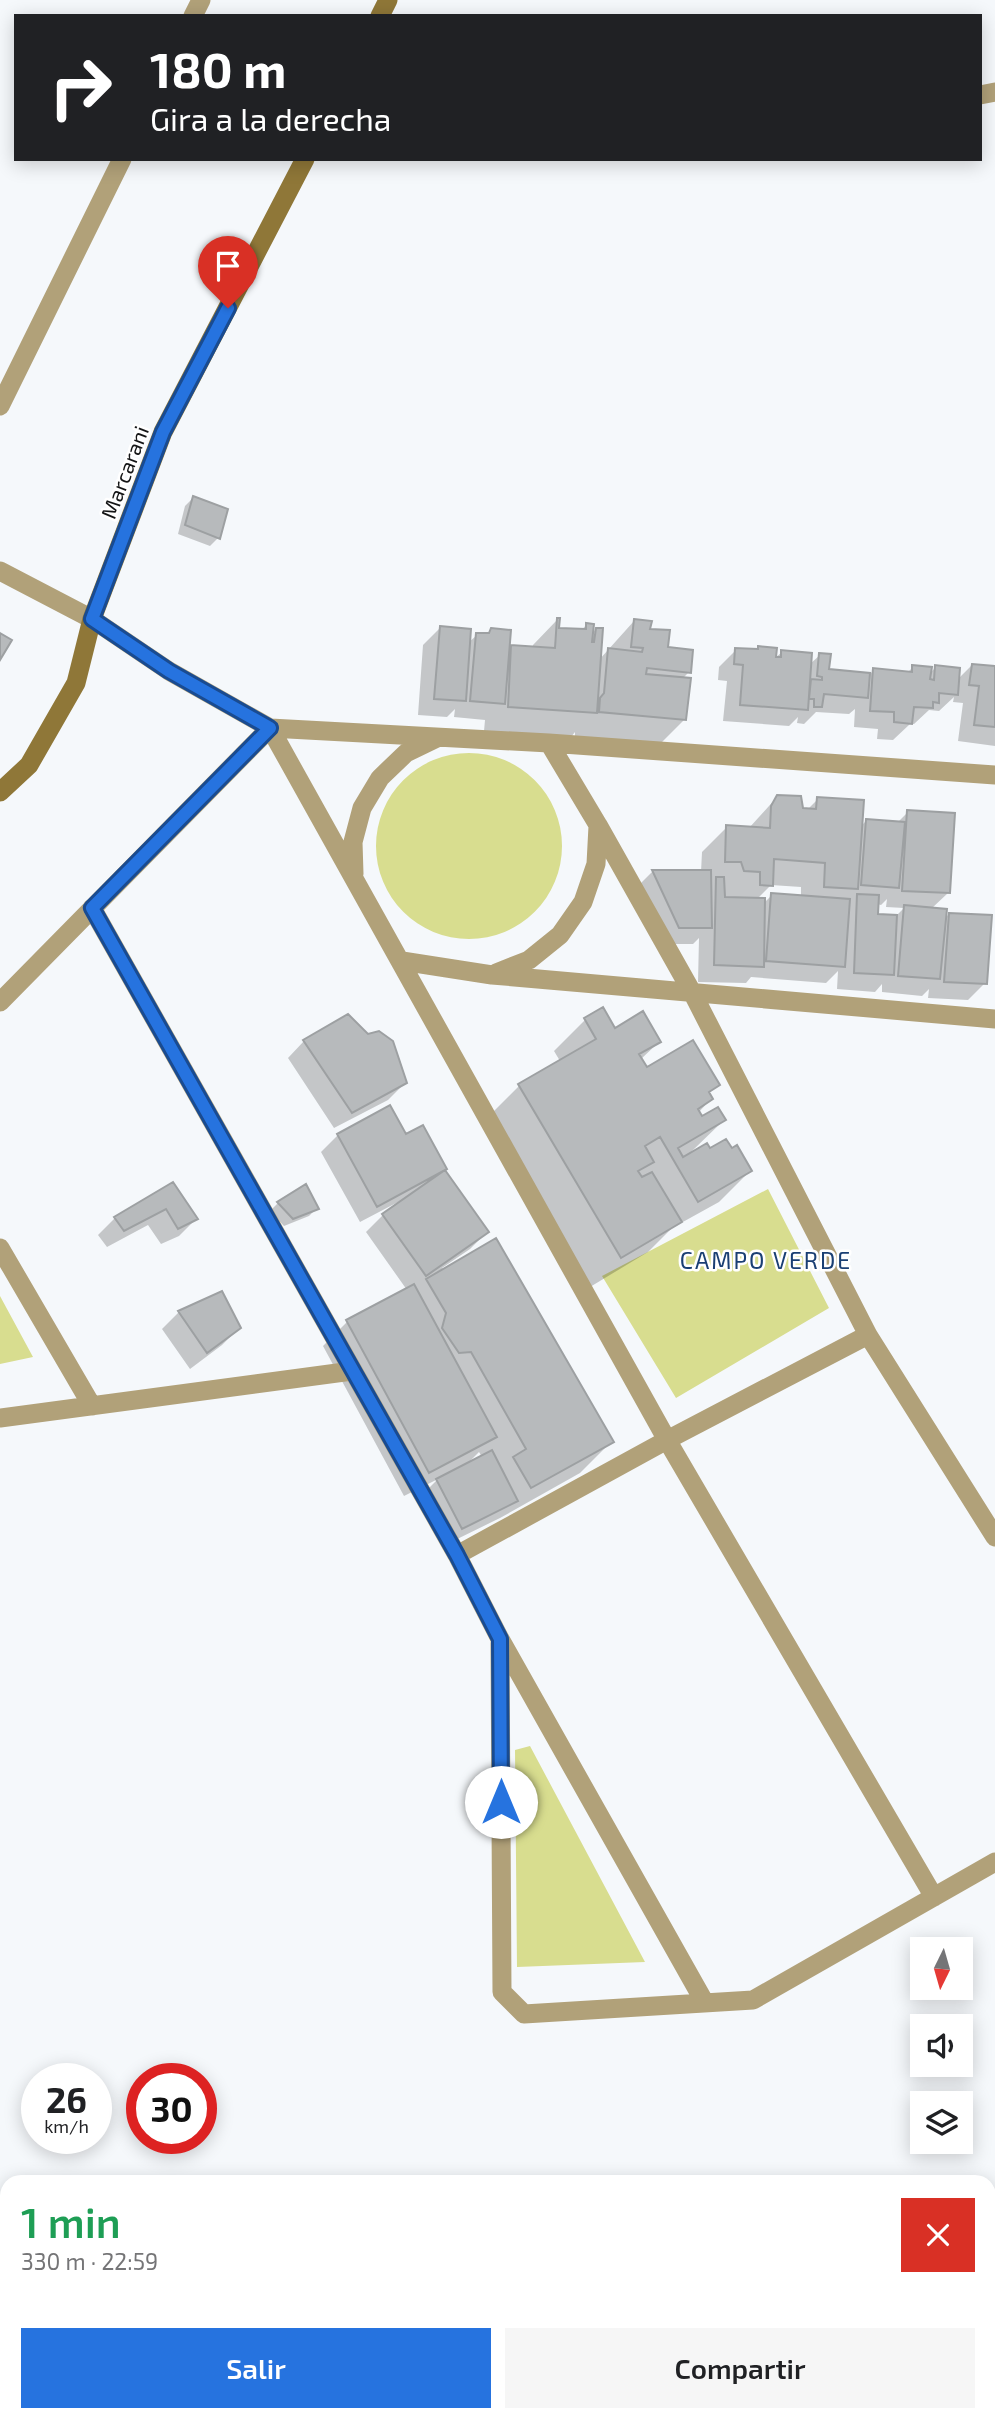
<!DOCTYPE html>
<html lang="es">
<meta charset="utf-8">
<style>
:root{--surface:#fff;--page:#f6f6f6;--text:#202124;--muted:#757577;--accent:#2673df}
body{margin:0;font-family:"Exo 2",sans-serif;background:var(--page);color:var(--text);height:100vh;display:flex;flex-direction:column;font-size:26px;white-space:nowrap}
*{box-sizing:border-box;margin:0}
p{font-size:23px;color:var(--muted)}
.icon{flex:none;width:38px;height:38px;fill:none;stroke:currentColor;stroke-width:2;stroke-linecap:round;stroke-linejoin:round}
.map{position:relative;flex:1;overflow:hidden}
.sheet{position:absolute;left:0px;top:2175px;width:996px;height:247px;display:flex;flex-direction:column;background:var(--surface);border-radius:21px 21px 0 0;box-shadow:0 4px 18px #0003}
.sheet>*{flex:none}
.guide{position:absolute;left:14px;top:14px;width:968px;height:147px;border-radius:0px;box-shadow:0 4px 18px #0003;background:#202124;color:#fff;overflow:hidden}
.needle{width:46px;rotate:185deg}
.controls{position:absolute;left:910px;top:1937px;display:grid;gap:14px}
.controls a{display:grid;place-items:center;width:63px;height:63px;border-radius:0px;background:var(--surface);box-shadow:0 4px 18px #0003;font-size:35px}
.speed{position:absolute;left:21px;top:2063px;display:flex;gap:14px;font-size:35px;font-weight:700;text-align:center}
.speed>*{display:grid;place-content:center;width:91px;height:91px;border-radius:50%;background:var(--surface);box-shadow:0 4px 18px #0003;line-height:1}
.speed small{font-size:18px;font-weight:400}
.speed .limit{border:10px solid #d22;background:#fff;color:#111}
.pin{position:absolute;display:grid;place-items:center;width:60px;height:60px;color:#fff;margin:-72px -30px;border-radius:50% 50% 50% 0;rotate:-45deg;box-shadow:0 0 7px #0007}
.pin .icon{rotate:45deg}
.me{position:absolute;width:77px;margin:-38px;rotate:0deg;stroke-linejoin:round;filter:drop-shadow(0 0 5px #0008)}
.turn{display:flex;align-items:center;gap:24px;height:147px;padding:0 21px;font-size:32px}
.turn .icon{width:91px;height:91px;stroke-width:2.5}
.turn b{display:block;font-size:49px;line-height:60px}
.round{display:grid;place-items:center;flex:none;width:74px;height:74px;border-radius:0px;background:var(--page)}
.head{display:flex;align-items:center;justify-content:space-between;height:119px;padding:0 21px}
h1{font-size:42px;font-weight:600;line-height:52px;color:#1e9e55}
.primary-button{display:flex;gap:14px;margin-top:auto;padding:14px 21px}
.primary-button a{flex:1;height:80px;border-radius:0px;background:var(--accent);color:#fff;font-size:28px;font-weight:600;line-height:80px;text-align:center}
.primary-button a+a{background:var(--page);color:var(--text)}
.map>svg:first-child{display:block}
.green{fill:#d8dd8f}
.shadow{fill:#0003;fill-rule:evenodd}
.building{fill:#b7babc;stroke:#9da0a2;stroke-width:2}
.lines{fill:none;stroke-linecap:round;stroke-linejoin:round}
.minor{stroke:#b1a179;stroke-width:19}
.tertiary{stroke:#b1a179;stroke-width:19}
.secondary{stroke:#8f7738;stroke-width:19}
.route-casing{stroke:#194b91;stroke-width:18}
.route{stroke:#2673df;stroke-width:12}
.labels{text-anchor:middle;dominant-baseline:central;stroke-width:5;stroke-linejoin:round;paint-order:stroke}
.street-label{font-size:21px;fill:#141516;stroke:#fff}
.neighbourhood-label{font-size:23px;letter-spacing:2px;fill:#1a3f73;stroke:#fff}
</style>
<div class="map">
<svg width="995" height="2421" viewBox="0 0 995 2421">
<rect width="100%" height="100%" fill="#f5f8fb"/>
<!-- green -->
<path class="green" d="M376 846a93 93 0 1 1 186 0a93 93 0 1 1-186 0Z
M768,1189L829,1308L676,1398L602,1276Z
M0,1296L33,1357L0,1364Z
M530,1746L645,1962L517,1967L515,1750Z"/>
<!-- shadow -->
<path class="shadow" d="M193,498L218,538L210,546L178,534L185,506Z
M557,620V629L581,631L586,625L591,635L596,629L599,660L634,621L648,630L689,672L682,679L685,719L660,744L575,736V732L571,737L484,731L485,720L454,717L455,709L447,717L418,715L423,645L440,628L468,643L477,635L508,652L512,647L532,649L533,645Z
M736,650L774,659L782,652L810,664L820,655L828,671L869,675L874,670L907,673L913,667L929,674L936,667L957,680L972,665L995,668V746L958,741L963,703L953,702L954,697L939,711L929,710L914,724H910L893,740L877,739L878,729L854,727L855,709L849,714L816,712L804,724L797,723L798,717L789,726L723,721L727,681L718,680L719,667Z
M778,796L807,810L818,799L860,827L867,820L897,823L908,812L948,893L931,909L944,919L949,914L985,983L968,1000L928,998L929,989L922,996L882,992V984L875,992L837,989L838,971L826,983L751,977L746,983L698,982L699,938L693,944H662L636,888L652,872H701L702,852L727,827L749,828ZM771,885L801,887V897L772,895L764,903L757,899ZM887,899L886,907L904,908L895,917L876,916L877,904L881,905Z
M602,1010L615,1030L659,1042L640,1060L646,1070L718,1085L708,1094L711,1099L698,1113L701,1118L724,1120L691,1152L750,1171L719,1202L672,1228L648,1252L590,1287L488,1117L519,1086L560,1061L554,1051L585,1020Z
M304,1041L405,1083L388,1100L334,1128L288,1058Z
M338,1135L405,1137L443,1170L487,1232L470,1249L442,1268L611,1442L580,1473L500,1518L445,1545L420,1497L438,1479L404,1496L323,1346L347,1322L407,1290L366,1232L383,1215L401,1203L400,1201L360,1222L321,1152ZM479,1452L482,1457L467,1464Z
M173,1184L196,1219L179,1236L161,1244L148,1225L107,1247L98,1235L115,1218Z
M278,1203L317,1208L309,1216L284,1226L270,1211Z
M179,1312L239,1328L222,1345L190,1369L162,1329Z
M775,2415H857L860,2421H778Z"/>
<!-- building -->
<path class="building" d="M193,496L228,509L220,539L185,525Z
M557,618H560L559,628L586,629V623L594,624L592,642H594L596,628H603L597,713L508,707L511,645L555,648Z
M634,619L652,621L650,629L670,630L668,647L693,650L691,673L647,668L646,674L691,678L686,720L599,712L600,698L604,693L608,648L642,652L643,648L631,647Z
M440,626L471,629L466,701L434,699Z
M491,628L511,630L505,704L470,701L476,633H489Z
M0,633L12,640L0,660Z
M758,646L777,648L776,657H781V650L812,653L808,710L740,705L743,665L734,664L735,648L758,649Z
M819,653L831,654L829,669L870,673L868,698L824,694L822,707H814V699H809L811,679L822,680V677L817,676Z
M972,664L995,666V727L974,725L979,686L969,685Z
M912,665L932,667L930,679L934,680L935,665L960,668L958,695L939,693V703L933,702V708L914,707L912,724L894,722V712L870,711L873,668L912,672Z
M777,795L801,796L803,808L816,809L817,797L864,800L858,889L824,887L825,863L774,859L773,886L760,885V872L744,871L741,862H725L726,825L770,828L771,806Z
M907,810L955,813L950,893L902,891Z
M866,819L905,822L899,888L861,885Z
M652,870H711L712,928H679Z
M716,877H724L725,897L765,898L764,967L714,965Z
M771,893L850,899L845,967L766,961Z
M857,894L879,895L878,914L897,915L894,975L854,973Z
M904,905L947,909L940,979L898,976Z
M949,913L992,915L987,984L944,982Z
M603,1007L615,1028L643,1011L661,1042L639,1054L647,1067L693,1040L720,1085L709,1092L713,1099L698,1109L702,1116L718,1107L726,1120L678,1148L683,1157L707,1143L710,1148L726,1139L732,1148L737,1145L752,1171L698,1202L660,1137L645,1146L654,1162L638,1171L642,1177L652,1172L682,1222L621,1258L518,1084L596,1039L584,1018Z
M348,1014L368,1034L379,1031L393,1041L407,1083L352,1113L303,1040Z
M390,1105L406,1134L423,1125L447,1169L377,1207L337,1134Z
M445,1170L489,1232L426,1276L382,1214Z
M173,1182L198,1219L178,1229L166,1209L124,1231L114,1217Z
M306,1184L319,1209L293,1219L277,1202Z
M496,1238L614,1442L531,1488L513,1457L526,1449L471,1352L459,1353L442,1328L446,1313L426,1279Z
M414,1284L497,1437L429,1473L346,1320Z
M222,1291L241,1328L207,1353L178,1311Z
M492,1450L518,1501L462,1529L436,1479Z
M787,2415H859L862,2421H789Z"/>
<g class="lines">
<!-- minor -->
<path class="minor" d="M193,16L201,0
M0,406L122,159
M92,619L169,671L270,728L549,743L995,775
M270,728L667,1440L934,1897
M549,743L598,825L693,994L868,1335L995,1537
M354,874L353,842L362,808L380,778L406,753L437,738
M92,908L457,1555L500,1639L705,2003
M402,961L492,975L995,1019
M496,973L529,960L560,935L583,902L596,864L598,826
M0,1002L270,728
M0,1248L92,1406
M0,1418L352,1371
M457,1555L667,1440L868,1335
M500,1643L502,1992L524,2014L753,2000L995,1862"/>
<!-- tertiary -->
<path class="tertiary" d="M980,95L995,92
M0,571L92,619"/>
<!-- secondary -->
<path class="secondary" d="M380,16L388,0
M0,792L29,765L76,683L92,619L163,432L305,159"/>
</g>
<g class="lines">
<!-- route casing -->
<g class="route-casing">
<path id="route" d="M228,308L163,432L92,619L169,671L270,728L92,908L457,1555L500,1639L501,1802"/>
</g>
<!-- route -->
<use href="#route" class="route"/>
</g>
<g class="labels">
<!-- street labels -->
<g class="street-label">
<text transform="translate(124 472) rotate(-69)">Marcarani</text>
</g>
<!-- neighbourhood labels -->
<g class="neighbourhood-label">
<text x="766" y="1260">CAMPO VERDE</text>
</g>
</g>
</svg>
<div class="controls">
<a><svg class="needle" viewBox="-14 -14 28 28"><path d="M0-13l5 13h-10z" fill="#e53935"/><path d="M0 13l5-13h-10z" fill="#757577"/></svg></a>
<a><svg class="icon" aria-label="sound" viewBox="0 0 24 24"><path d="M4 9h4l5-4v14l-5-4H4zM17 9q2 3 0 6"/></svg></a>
<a><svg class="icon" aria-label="layers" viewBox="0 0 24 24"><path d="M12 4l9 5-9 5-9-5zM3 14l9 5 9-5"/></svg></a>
</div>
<div class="speed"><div>26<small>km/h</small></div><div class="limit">30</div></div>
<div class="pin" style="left:228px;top:308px;background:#d93025"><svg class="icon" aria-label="arrive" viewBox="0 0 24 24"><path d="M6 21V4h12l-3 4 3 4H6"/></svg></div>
<svg class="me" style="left:501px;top:1802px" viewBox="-20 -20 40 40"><circle r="19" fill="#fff"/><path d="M0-13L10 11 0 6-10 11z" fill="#2673df"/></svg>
<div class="guide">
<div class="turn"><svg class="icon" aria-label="right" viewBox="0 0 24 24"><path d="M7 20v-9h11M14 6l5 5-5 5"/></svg><div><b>180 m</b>Gira a la derecha</div></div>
</div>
<section class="sheet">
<div class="head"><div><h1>1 min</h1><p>330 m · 22:59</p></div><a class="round" style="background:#d93025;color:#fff"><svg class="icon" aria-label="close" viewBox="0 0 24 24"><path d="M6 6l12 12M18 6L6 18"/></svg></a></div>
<div class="primary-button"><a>Salir</a><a>Compartir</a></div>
</section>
</div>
